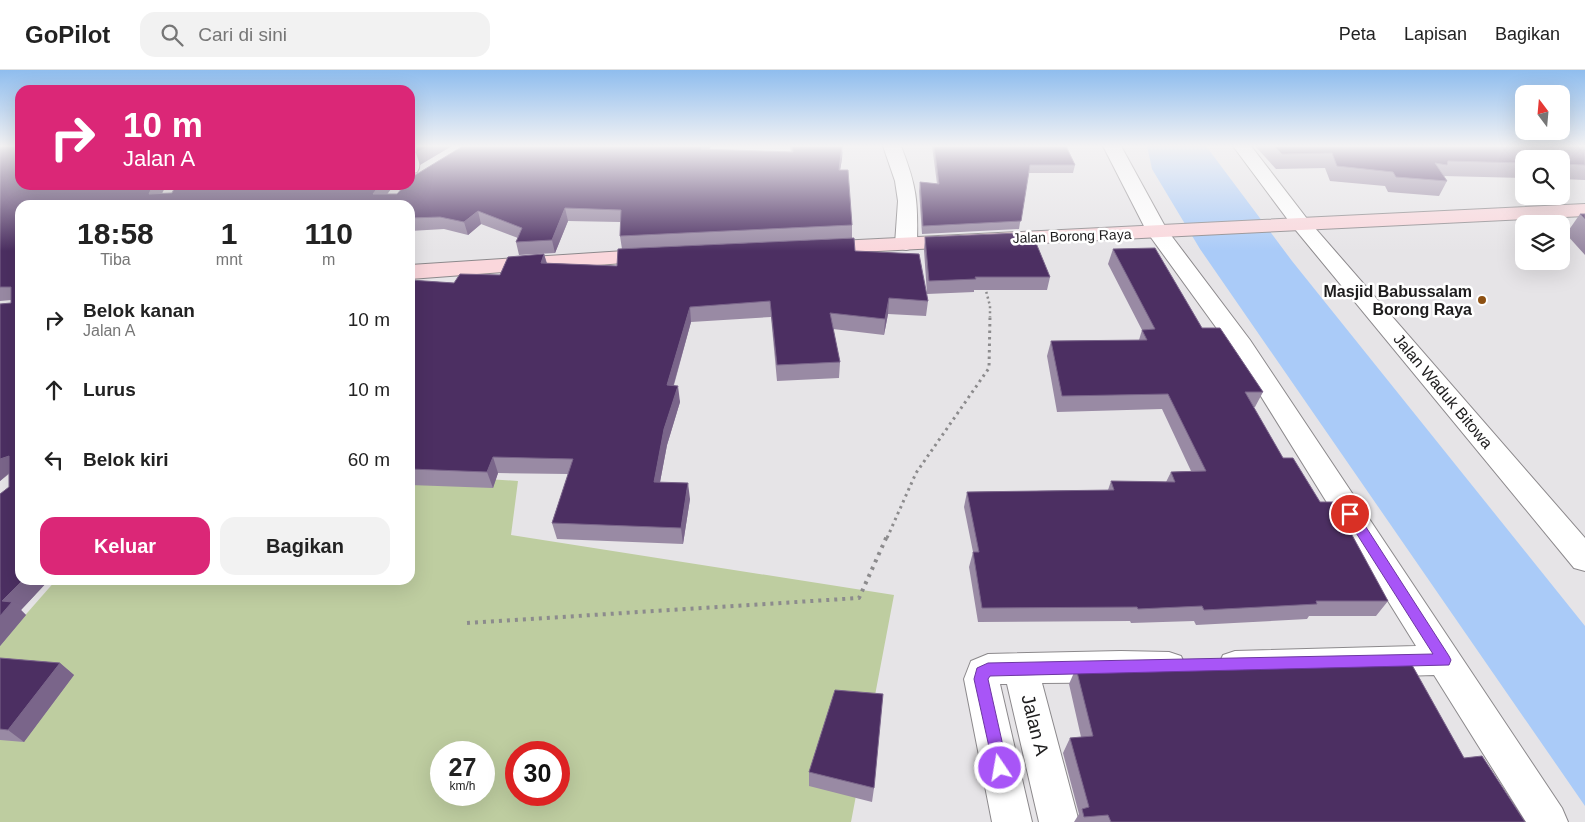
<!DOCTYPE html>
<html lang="id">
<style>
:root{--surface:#fff;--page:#f2f2f2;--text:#222;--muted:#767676;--line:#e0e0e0;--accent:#db2777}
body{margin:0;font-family:Helvetica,sans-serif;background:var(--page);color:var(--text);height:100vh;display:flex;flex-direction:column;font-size:19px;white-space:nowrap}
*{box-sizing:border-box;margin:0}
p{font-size:16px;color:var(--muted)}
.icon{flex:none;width:28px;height:28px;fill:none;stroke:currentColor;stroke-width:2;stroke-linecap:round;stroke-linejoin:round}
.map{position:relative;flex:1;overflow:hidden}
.panel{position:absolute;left:15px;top:130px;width:400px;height:385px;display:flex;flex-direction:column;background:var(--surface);border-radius:15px;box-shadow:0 5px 20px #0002}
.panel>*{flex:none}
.guide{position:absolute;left:15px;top:15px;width:400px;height:105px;border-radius:15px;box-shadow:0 5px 20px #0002;background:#db2777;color:#fff;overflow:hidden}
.needle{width:32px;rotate:344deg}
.controls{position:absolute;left:1515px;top:15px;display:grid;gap:10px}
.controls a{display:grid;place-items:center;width:55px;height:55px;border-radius:10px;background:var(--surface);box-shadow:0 5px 20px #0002;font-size:25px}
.speed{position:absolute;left:430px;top:671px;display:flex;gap:10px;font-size:25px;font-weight:700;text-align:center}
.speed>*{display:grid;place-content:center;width:65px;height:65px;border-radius:50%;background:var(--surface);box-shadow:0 5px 20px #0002;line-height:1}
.speed small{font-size:12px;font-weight:400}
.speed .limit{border:8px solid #d22;background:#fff;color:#111}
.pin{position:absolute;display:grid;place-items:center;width:42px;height:42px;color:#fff;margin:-21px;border:2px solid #fff;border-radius:50%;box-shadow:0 1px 5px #0007}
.me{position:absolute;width:55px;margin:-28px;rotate:348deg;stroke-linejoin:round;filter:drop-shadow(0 0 4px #0008)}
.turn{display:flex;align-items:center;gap:18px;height:105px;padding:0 25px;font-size:22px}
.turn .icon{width:65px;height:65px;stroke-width:2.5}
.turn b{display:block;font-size:35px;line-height:42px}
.eta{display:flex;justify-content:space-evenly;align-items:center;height:85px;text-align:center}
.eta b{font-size:30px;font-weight:700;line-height:35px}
.primary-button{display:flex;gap:10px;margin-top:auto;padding:10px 25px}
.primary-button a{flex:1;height:58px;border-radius:15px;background:var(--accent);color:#fff;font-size:20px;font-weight:700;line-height:58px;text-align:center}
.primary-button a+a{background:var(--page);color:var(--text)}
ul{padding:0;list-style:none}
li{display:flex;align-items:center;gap:15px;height:70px;padding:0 25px}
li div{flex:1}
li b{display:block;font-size:19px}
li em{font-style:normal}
header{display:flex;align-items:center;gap:30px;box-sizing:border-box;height:70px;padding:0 25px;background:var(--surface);border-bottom:1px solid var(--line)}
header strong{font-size:24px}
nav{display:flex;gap:28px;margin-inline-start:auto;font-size:18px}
.search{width:350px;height:45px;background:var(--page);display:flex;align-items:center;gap:12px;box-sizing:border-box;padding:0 18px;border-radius:15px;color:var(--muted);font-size:19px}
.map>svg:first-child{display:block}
.green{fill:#becda0;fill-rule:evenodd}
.water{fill:#aacbf8}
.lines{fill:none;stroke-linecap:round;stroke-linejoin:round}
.minor-casing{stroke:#8c898c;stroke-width:2}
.secondary-casing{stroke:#8c898c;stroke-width:2}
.path-far2{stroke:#8c8b8d;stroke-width:2.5;stroke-dasharray:2 3;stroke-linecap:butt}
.path-far1{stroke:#8c8b8d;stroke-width:3;stroke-dasharray:2.5 4;stroke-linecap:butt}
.path{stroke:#8c8b8d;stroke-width:4;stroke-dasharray:3 5;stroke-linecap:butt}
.minor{fill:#fff;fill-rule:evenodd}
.secondary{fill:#fad7dc;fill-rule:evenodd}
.wall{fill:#998aa4}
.shaded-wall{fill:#7a658a}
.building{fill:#4c2f62;stroke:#7a658a}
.route{fill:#a855f7;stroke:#6d37a1}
.poi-dot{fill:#8d5012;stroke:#fff;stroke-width:2}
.labels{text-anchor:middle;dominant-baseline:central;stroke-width:5;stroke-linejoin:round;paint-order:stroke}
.far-street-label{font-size:14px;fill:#1e1d1e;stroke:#fff}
.poi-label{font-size:16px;font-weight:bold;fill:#1e1d1e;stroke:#fff;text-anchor:end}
.street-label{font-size:16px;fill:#1e1d1e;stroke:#fff}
.near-street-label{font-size:19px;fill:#1e1d1e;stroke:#fff}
</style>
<header>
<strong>GoPilot</strong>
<div class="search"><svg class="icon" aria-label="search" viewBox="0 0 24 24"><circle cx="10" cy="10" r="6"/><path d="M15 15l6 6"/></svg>Cari di sini</div>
<nav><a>Peta</a><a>Lapisan</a><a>Bagikan</a></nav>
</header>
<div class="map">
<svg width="1585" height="752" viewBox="0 0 1585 752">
<rect width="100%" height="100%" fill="#e6e4e7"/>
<!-- green -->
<path class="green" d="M410,404L518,411L511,465L894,525L851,752H0V574L56,510H410ZM441,682H484V725H441ZM516,682H559V725H516Z"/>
<!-- water -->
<path class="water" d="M1147,76H1206L1292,191L1585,556V736L1200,179L1152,99Z"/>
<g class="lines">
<!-- minor casing -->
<g class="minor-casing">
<path id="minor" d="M410,76H421L419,98L417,102L410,104Z
M883,76H901C917,117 918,131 917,174L913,178L906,180L899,178L895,174L898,131L895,111Z
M1103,76H1121L1167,160L1250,270L1562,738L1568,752H1526L1434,605L1235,611L1223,607L1218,596L1223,585L1235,581L1416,576L1231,278L1147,162Z
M1233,76H1251L1308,150L1585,468V501L1574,498L1294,158Z
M1121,581L1169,582L1181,586L1186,597L1181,608L1169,612L1042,613L1079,752H1039L1007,614H1000L1032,752H992L964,609L971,591L988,584Z"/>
</g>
<!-- secondary casing -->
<g class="secondary-casing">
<path id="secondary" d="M1585,134V146L818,184L810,183L807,178L810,173L818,172Z
M655,179L663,180L666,185L663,190L410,209V195Z"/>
</g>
<!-- path-far2 -->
<path class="path-far2" d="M985,217L990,236V247"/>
<!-- path-far1 -->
<path class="path-far1" d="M887,468L916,403L989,298L990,246"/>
<!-- path -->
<path class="path" d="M467,553L859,528L887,466"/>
<!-- minor -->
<use href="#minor" class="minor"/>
<!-- secondary -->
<use href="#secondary" class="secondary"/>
</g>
<!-- wall -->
<path class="wall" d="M0,76L20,115H166L162,124L172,123L176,115H227L226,116H228L260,115H394L387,124H397L463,76H711L709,80L791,82L790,76H842V89L840,100L852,155V168L622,179L620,166V152L568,151L555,183L519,185L516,172L518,168L481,154L468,165L444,159L410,161V135H20V510H49L21,540L26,545L0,576V424L9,417V404L0,411V234L11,233V230L0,231Z
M932,76H1066L1075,95L1073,103H1028L1019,159L922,164L919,121L920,112L937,114Z
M1255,76H1585V110L1561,109V89H1524V108L1444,106L1447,111L1439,126L1388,122L1385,116L1330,111L1325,98L1276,99Z
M1580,144H1585V185L1566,164Z
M925,167L1018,169L1050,207L1047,220H974V222L927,224L924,180Z
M1113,179L1202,258L1263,322L1255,337H1253L1283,388L1320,432L1388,531L1376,546H1309L1307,549L1196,555L1194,551L1131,553L1130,551L978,552L969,497L973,482L964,437L967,422L1108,420L1111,411L1166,412L1171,402L1191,401L1162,339L1057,342L1047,286L1051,271L1139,270L1142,260L1108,194Z
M855,181L928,231L926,246L888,244L884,265L833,259L840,292L839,308L777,311L771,247L691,252L674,315L680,332L667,375L660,412L690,429L683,474L557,469L552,453L568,404L498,403L493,418L410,415V210L454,213L500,205L544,184L547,193L617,196Z
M0,588L60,593L74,605L24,672L0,670Z
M1272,596L1464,688L1525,752H1074L1079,744L1063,683L1070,668L1081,667L1069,614L1076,598Z
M809,702L874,718L872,732L809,716Z"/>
<!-- shaded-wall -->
<path class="shaded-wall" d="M429,76H452L420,95L416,83Z
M703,76H711L702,91L701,79Z
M843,77L842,89L838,112L839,100Z
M153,115H166L156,135L149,124Z
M380,115H394L379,135L373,124Z
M565,138L568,151L555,183L552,170Z
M478,141L481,154L468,165L464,152Z
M544,184L548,199L541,193Z
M889,228L888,244L884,265L885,249Z
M690,237L691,252L669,331L667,315Z
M678,316L680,332L667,375L657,428L654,412L664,359Z
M9,386V403L0,411V389Z
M493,387L498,403L493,418L487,402Z
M688,413L690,429L683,474L681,458Z
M23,510H49L21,540L26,545L0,576V546L2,531Z
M60,593L74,605L24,672L8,660Z"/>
<!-- building -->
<path class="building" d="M0,76H20V115H153L149,124L172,123L176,115H222L228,116L260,115H380L373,124H397L405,115H410V110L412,107L463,76H703L701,79L793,82L792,76H842L839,100H848L852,155L620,166L621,140L565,138L552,170L516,172L522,158L478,141L464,152L440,147L410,148V135H20V510H23L2,531L12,532L0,546V424L9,417V386L0,389V234L11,233V217H0Z
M417,76H429L416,83Z
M934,76H1066L1075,95H1030L1021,151L923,156L920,112L939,114Z
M1274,76H1585V95L1561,94V89H1524V93L1448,91L1447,95L1435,93L1447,111L1396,107L1393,102L1337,96L1332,83L1282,84Z
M1580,144H1585V149Z
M1019,163L1018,169L1034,168L1050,207H975L976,209L929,211L925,167Z
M854,168L855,181L919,184L928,231L889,228L885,249L830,243L840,292L777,295L770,231L690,237L667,315L678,316L664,359L654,412L688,413L681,458L552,453L573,389L493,387L487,402L410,399V210L454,213L460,204L500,205L508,187L544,184L541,193L617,196L618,179Z
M1155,178L1202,258H1220L1263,322H1245L1283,388H1293L1320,432H1334L1388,531H1316L1317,534L1204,540L1202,536L1138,539L1137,537L982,538L973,482H979L967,422L1114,420L1111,411L1175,412L1171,402L1206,401L1168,324L1062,326L1051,271L1147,270L1142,260L1155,259L1113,179Z
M0,588L60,593L8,660L0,659Z
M1271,594L1272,596L1412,595L1464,688L1482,686L1525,752H1111L1108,745L1084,747L1082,739L1089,737L1070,668L1093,666L1076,598Z
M835,620L883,624L874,718L809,702Z"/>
<!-- sky -->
<linearGradient id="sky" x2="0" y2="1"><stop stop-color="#8fbdee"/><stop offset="0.42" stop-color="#f4f3f4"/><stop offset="1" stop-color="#f4f3f4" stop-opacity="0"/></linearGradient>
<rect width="1585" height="181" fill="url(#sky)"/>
<!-- route -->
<path class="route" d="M1350,439L1355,440L1449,586L1451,590L1449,595L990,606L988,609L1008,698L1006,704L1000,706L995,704L974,609L977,598L988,593L1433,584L1346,447L1344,444L1346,440Z"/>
<!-- markers -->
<circle class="poi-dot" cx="1482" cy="230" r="5"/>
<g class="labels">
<!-- far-street labels -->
<g class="far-street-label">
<text transform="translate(1072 166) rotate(-2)">Jalan Borong Raya</text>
</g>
<!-- poi labels -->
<g class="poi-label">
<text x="1472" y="221">Masjid Babussalam<tspan x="1472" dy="18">Borong Raya</tspan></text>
</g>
<!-- street labels -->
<g class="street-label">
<text transform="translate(1443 321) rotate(50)">Jalan Waduk Bitowa</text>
</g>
<!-- near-street labels -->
<g class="near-street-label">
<text transform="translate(1035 655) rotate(76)">Jalan A</text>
</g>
</g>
</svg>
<div class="controls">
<a><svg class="needle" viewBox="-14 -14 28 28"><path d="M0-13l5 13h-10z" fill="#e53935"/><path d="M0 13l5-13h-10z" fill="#767676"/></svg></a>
<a><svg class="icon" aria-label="search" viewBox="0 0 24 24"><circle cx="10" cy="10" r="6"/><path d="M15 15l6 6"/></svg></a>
<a><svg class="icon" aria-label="layers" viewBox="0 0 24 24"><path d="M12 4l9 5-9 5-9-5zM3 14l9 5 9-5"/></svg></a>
</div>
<div class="speed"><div>27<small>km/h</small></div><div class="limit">30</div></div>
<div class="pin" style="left:1350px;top:444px;background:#d93025"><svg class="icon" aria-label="arrive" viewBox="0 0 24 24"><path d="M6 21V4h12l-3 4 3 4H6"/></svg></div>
<svg class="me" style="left:1000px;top:698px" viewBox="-20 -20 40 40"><circle r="17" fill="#a855f7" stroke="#fff" stroke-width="3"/><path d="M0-11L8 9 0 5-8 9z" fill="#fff"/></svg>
<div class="guide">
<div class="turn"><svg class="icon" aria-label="right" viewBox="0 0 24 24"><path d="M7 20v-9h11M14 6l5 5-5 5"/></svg><div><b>10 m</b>Jalan A</div></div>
</div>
<section class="panel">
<div class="eta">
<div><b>18:58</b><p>Tiba</p></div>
<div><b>1</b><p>mnt</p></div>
<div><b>110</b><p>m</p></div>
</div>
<ul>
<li><svg class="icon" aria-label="right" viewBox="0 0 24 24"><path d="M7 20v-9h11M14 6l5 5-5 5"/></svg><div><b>Belok kanan</b><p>Jalan A</p></div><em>10 m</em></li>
<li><svg class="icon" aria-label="ahead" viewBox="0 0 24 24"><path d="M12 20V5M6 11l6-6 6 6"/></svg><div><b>Lurus</b></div><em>10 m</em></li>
<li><svg class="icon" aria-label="left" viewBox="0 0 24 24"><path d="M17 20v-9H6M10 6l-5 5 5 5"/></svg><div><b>Belok kiri</b></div><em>60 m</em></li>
</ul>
<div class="primary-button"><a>Keluar</a><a>Bagikan</a></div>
</section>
</div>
